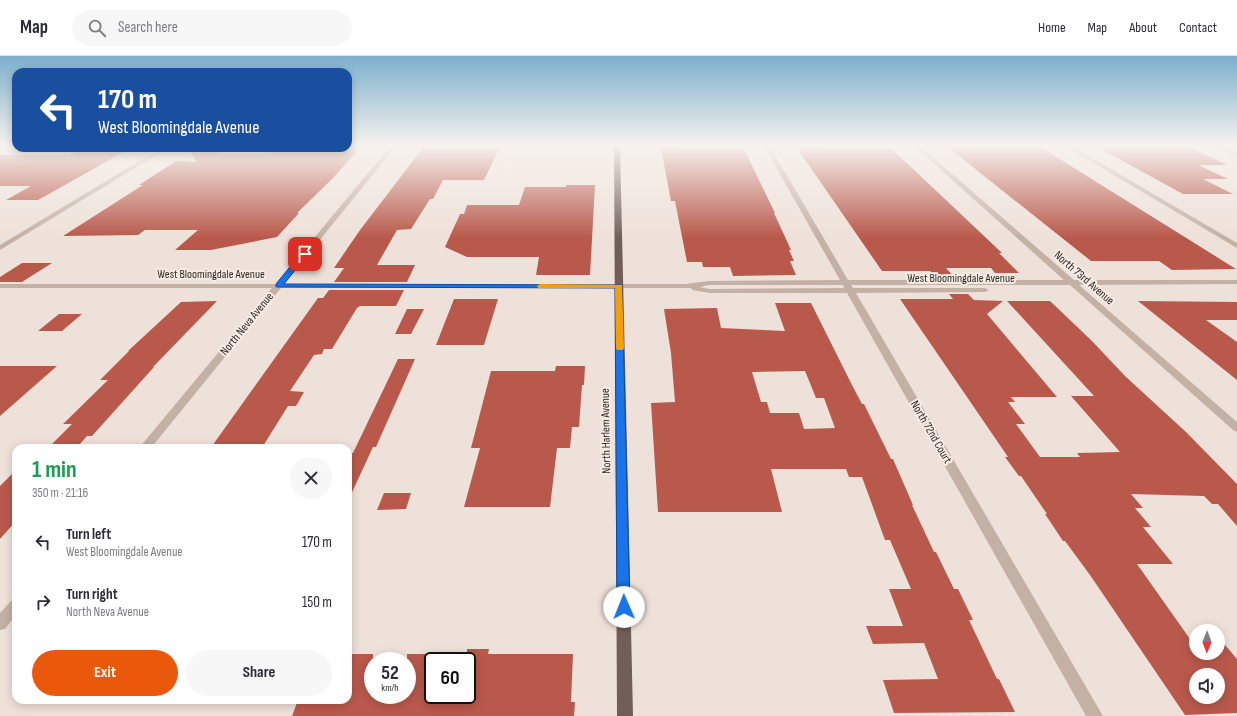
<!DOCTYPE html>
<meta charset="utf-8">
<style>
:root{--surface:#fff;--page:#f7f7f7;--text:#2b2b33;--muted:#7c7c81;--line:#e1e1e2;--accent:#ea580c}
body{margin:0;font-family:"Sofia Sans Condensed",sans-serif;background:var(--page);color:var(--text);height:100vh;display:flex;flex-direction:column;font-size:15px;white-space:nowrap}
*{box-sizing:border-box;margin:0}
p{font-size:13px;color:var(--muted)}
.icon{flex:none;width:22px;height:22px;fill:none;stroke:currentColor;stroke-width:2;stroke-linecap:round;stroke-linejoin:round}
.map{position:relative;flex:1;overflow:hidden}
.panel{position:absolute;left:12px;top:388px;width:340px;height:260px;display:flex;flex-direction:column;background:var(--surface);border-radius:12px;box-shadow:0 2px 10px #0003}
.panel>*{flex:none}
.banner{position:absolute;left:12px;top:12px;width:340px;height:84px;border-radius:12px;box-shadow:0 2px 10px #0003;background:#1a4fa0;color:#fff;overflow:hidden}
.needle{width:26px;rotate:181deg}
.controls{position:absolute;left:1189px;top:568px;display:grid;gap:8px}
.controls a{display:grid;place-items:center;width:36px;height:36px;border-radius:50%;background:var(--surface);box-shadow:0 2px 10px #0003;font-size:20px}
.speed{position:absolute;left:364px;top:596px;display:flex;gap:8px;font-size:20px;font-weight:700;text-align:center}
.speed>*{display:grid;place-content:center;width:52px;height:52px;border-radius:50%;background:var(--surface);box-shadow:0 2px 10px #0003;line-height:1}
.speed small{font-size:10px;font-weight:400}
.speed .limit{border:2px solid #111;border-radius:6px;background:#fff;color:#111}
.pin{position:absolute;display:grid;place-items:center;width:34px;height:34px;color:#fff;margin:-17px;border-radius:8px;box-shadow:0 2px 6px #0006}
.me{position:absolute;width:44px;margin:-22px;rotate:359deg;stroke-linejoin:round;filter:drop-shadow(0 0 3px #0008)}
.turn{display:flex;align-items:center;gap:14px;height:84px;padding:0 20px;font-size:18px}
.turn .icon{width:52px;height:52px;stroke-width:2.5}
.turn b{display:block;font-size:28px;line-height:34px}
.round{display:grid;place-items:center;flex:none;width:42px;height:42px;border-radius:21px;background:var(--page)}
.overview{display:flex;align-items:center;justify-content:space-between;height:68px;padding:0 20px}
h1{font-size:24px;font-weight:700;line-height:30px;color:#1e9e55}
.button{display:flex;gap:8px;margin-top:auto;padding:8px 20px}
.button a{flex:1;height:46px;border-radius:24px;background:var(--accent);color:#fff;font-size:16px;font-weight:700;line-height:46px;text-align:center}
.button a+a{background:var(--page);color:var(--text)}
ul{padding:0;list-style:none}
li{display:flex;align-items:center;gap:12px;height:60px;padding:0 20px}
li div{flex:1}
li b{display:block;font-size:15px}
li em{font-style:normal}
header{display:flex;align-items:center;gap:24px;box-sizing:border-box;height:56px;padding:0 20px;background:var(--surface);border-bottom:1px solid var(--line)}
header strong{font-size:19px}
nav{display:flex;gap:22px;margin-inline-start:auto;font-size:14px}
.search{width:280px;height:36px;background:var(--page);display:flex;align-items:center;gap:10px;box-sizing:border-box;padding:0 14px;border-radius:22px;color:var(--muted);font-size:15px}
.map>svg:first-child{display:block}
.building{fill:#b9594c;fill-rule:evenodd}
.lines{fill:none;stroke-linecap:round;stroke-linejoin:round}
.minor{fill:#c4b1a6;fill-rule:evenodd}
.primary{fill:#725e59;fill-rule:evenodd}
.route{fill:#1a73e8;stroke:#114b97}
.slow{fill:#f59e0b}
.labels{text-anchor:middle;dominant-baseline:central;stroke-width:4;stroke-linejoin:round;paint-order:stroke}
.street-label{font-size:12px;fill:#322826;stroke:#f6ece4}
</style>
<header>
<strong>Map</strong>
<div class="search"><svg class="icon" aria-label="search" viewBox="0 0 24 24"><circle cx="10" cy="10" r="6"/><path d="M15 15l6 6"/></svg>Search here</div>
<nav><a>Home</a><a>Map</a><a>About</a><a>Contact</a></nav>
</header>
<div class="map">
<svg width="1237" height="660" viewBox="0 0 1237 660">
<rect width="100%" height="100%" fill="#eee1d9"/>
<!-- building -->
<path class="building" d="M1189,91L1227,109H1198L1228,123H1203L1233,138H1183L1099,92Z
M188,92H226L217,98H269L275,93H359L332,123L297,157H299L277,181L211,194H175L198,174H145L138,179L63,180L143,129H139L176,105L197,106Z
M661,92L744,93L775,157H774L791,194H789L794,205H790L796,219L733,220L730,211H703L702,206H687L675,145H671Z
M797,92L892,93L1002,197H999L1019,217H995L991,212H946L955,222H936L930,215H882Z
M949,92H1042L1236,213L1172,214L1159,205H1091Z
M81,93H129L38,144H6L31,130H0V99H69Z
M422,93H499L484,124H443L433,143H430L411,173L397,174L377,209H415L407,226H334L344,212H334L360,174Z
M566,129H595L590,219H536L539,201H467L445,191L460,158H464L467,149H519L525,131H566Z
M22,207H52L22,226H0V221Z
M329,234H404L396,250H360L357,252L332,293H324L322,298L314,299L290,335L304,336L296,350H288L263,390H212L318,242H323Z
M949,238H968L974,244L1003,245L987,258L1057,341H1011L1015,346H1008L1025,368H1016L1040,401H1080L1077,397L1120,396L1071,340H1094L1007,245H1050L1092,285L1125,320L1186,376L1237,428V470L1218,448H1212L1204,440L1131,438L1143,452H1135L1151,471H1143L1173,508H1137L1190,583H1196V597H1218V583H1220L1237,603V657L1185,659L1090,519L1065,485H1063L1045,458H1047L1021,420H1019L1005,401H1008L900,243H953ZM1196,619H1218V641H1196Z
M454,243H498L484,289H436Z
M217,245L153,311H154L92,380H87L79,389H51L72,368H63L108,324H100L129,295H128L181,246Z
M1138,245L1237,246V264H1206L1237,286V324Z
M775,247H811L852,329L862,348H864L891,403H893L913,449H912L934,496H936L954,533H958L973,564H969L997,623H999L1015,656L894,657L883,624L938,623L924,587L873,588L866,570H903L889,533H911L890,484H885L862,421H849L846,413H771L782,456H658L651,347L675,346L671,297L664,253L717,252L721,272L785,275ZM805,315L816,342H824L835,372L804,373L799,357H770L767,346H761L752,316Z
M407,253H424L411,278H395Z
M59,258H82L62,275H38Z
M398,303H415L376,391H373L348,445V397H353Z
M0,310H57L0,360Z
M556,310H585L584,329H582L579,371H572L570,392H557L550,451H464L480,392H471L491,315H555Z
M16,414V465L0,483V430Z
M384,437H411L406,453L377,454Z
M467,593H489L488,598H573L571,646H575L574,660H292L298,644H348V598H373V639H407V598H433V639H467Z"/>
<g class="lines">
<!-- minor -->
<path class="minor" d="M391,89H397L284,228H685L709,225L840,224L765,92L768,90L771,92L848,224H1064L913,89H919L1074,224H1237V228L1079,229L1237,366V376L1233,374L1070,229H851L853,232H985L989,234L985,236L856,237L1103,660H1086L847,237H710L692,234L691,232H281L151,392H139L272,232H0V228H276ZM709,229H843L844,232L710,233L700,231Z
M1063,89H1070L1237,187V192Z
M1212,89H1220L1237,97V101Z
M161,92H168L0,194V189Z
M16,543V559L5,573L0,574V557L11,545Z"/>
<!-- primary -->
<path class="primary" d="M614,89H620L633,660H617Z"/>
</g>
<!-- sky -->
<linearGradient id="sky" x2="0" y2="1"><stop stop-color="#7cafcd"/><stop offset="0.49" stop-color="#f7f2ee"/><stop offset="1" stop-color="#f7f2ee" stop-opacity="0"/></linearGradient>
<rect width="1237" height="182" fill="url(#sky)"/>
<!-- route -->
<path class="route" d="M302,196L308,198L284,228L622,229L630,551L628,555L624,557L619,555L617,551L615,232L276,231V228Z"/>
<!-- slow -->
<path class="slow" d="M540,228L622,229L624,292L623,294H617L616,292L615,232H538L537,230Z"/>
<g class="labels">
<!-- street labels -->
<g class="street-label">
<text x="211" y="218">West Bloomingdale Avenue</text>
<text x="961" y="222">West Bloomingdale Avenue</text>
<text transform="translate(1084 222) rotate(41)">North 73rd Avenue</text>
<text transform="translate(247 268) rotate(-51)">North Neva Avenue</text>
<text transform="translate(606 375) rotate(-91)">North Harlem Avenue</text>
<text transform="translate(931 376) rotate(60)">North 72nd Court</text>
</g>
</g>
</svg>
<div class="controls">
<a><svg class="needle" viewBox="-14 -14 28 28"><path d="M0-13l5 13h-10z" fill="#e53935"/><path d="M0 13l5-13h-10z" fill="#7c7c81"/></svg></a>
<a><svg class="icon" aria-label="sound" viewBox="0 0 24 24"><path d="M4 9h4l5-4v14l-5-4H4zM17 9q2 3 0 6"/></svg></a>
</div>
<div class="speed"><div>52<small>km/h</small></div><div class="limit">60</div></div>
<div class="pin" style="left:305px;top:198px;background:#d93025"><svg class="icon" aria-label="arrive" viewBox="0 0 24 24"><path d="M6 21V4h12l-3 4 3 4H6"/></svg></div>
<svg class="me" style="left:624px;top:551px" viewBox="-20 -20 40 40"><circle r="19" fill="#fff"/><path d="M0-13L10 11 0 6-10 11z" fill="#1a73e8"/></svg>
<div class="banner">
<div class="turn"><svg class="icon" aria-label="left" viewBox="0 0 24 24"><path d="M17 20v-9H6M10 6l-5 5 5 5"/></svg><div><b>170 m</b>West Bloomingdale Avenue</div></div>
</div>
<section class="panel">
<div class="overview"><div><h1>1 min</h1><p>350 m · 21:16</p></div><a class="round"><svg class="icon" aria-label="close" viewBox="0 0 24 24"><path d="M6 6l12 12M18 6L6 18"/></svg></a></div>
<ul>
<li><svg class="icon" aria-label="left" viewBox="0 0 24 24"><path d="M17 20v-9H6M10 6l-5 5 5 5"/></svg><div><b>Turn left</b><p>West Bloomingdale Avenue</p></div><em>170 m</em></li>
<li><svg class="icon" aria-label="right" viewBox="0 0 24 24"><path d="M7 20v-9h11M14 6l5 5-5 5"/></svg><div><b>Turn right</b><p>North Neva Avenue</p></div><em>150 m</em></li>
</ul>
<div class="button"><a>Exit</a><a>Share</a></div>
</section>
</div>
